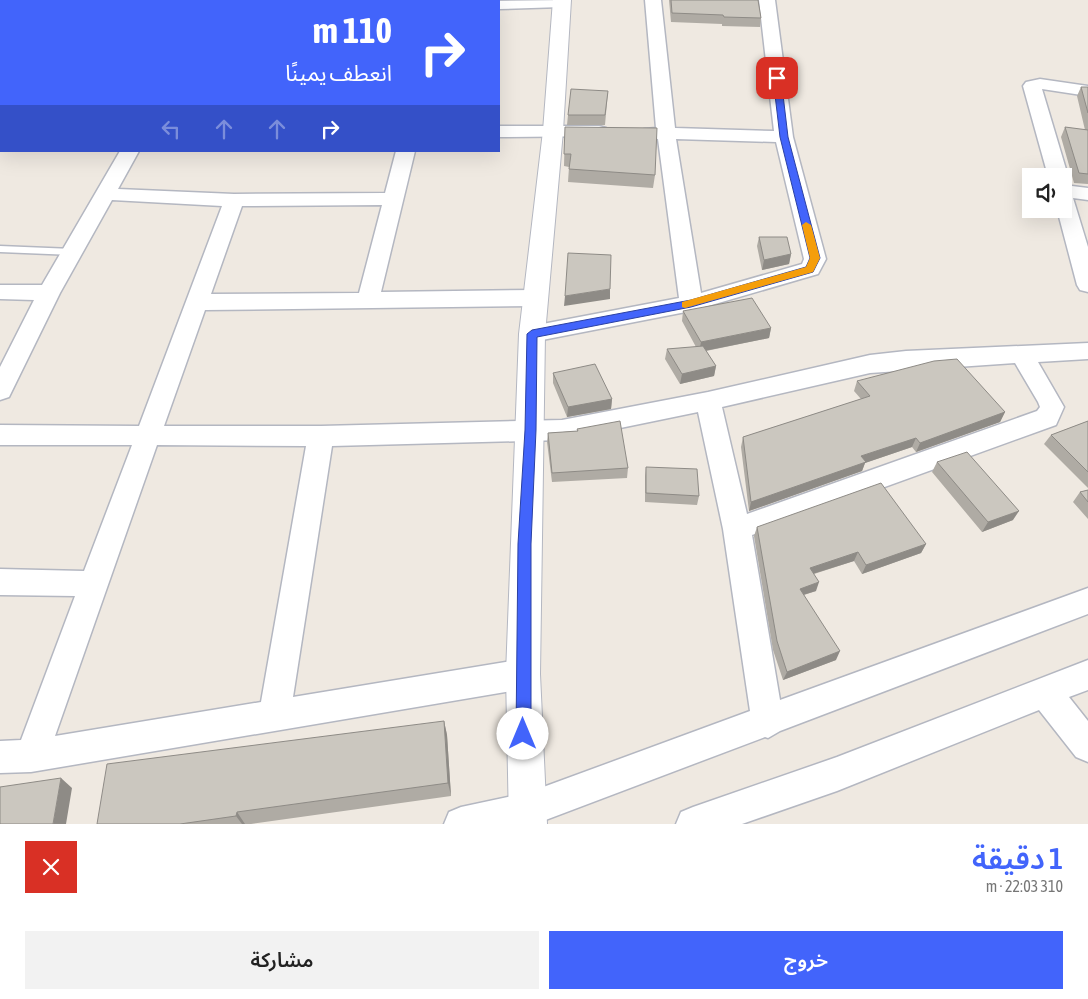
<!DOCTYPE html>
<html lang="ar">
<meta charset="utf-8">
<style>
:root{--surface:#fff;--page:#f2f2f2;--text:#222;--muted:#767676;--accent:#4264fb}
body{margin:0;font-family:"Asap Condensed","Noto Sans Arabic",sans-serif;background:var(--page);color:var(--text);direction:rtl;height:100vh;display:flex;flex-direction:column;font-size:19px;white-space:nowrap}
*{box-sizing:border-box;margin:0}
p{font-size:16px;color:var(--muted)}
.icon{flex:none;width:28px;height:28px;fill:none;stroke:currentColor;stroke-width:2;stroke-linecap:round;stroke-linejoin:round}
.map{position:relative;height:824px;overflow:hidden;direction:ltr}
.drawer{display:flex;flex-direction:column;background:var(--surface);flex:1}
.drawer>*{flex:none}
.banner{position:absolute;left:0px;top:0px;width:500px;height:152px;box-shadow:0 5px 20px #0002;direction:rtl;background:#4264fb;color:#fff;overflow:hidden}
.tools{position:absolute;left:1022px;top:168px;display:grid;gap:10px}
.tools a{display:grid;place-items:center;width:50px;height:50px;border-radius:0px;background:var(--surface);box-shadow:0 5px 20px #0002;font-size:25px}
.pin{position:absolute;display:grid;place-items:center;width:42px;height:42px;color:#fff;margin:-21px;border-radius:10px;box-shadow:0 2px 8px #0006}
.me{position:absolute;width:55px;margin:-28px;rotate:0deg;stroke-linejoin:round;filter:drop-shadow(0 0 4px #0008)}
.turn{display:flex;align-items:center;gap:18px;height:105px;padding:0 25px;font-size:22px}
.turn .icon{width:65px;height:65px;stroke-width:2.5}
.turn b{display:block;font-size:35px;line-height:42px}
.lanes{display:flex;align-items:center;height:48px;padding:0 25px;background:#0003;justify-content:center;gap:25px;direction:ltr}
.lanes .off{opacity:.35}
.round{display:grid;place-items:center;flex:none;width:52px;height:52px;border-radius:0px;background:var(--page)}
.summary{display:flex;align-items:center;justify-content:space-between;height:85px;padding:0 25px}
h1{font-size:30px;font-weight:600;line-height:38px;color:var(--accent)}
.action{display:flex;gap:10px;margin-top:auto;padding:10px 25px}
.action a{flex:1;height:58px;border-radius:0px;background:var(--accent);color:#fff;font-size:20px;font-weight:600;line-height:58px;text-align:center}
.action a+a{background:var(--page);color:var(--text)}
.map>svg:first-child{display:block}
.lines{fill:none;stroke-linecap:round;stroke-linejoin:round}
.lane-casing{stroke:#b4b7c1;stroke-width:3}
.street-casing{stroke:#b4b7c1;stroke-width:3}
.secondary-casing{stroke:#b4b7c1;stroke-width:2}
.lane{fill:#fff;fill-rule:evenodd}
.street{fill:#fff;fill-rule:evenodd}
.secondary{fill:#fff;fill-rule:evenodd}
.wall{fill:#afaba4}
.shaded-wall{fill:#8e8b86}
.building{fill:#cbc7bf;stroke:#8e8b86}
.route{fill:#4264fb;stroke:#2b41a3}
.slow{fill:#f59e0b}
</style>
<div class="map">
<svg width="1088" height="824" viewBox="0 0 1088 824">
<rect width="100%" height="100%" fill="#efe9e1"/>
<g class="lines">
<!-- lane casing -->
<g class="lane-casing">
<path id="lane" d="M0,246L73,249L78,252L73,255L0,252Z"/>
</g>
<!-- street casing -->
<g class="street-casing">
<path id="street" d="M313,0H329V1H313Z
M568,0L567,5L562,7L499,9V1H493Z
M645,0H661L675,128L774,131L759,0H775L793,137L826,259L818,274L691,311L532,342L524,340L520,334L524,328L532,326L679,298L658,139L644,137L642,133L644,129L656,128ZM676,139L776,142L804,259L802,264L701,293Z
M1040,79L1088,86V96L1042,89L1068,176L1064,180V176H1048L1023,86L1026,82Z
M0,106H1V116H0Z
M599,126L606,128L608,132L606,136L499,137V126Z
M120,151H139L118,189L234,194L385,193L396,151H415L381,292L535,290L543,293L546,298L543,303L535,306L205,310L164,426H321L562,420L708,392L870,355L906,351L1088,343V359L1038,362L1064,407L1056,425L752,535L780,700L1088,588V614L780,731L768,738L765,737L535,824H444L449,812L461,807L527,793L750,711L723,529L698,412L562,440L332,446L293,697L523,659L534,664L539,674L534,684L523,689L31,772L0,773V741L21,740L75,596L0,595V569L84,571L132,445H0V425L139,426L222,206L112,200L60,293L9,397L0,400V367L34,300L0,299V285H42ZM382,205L359,293L211,294L242,206ZM1015,363L1038,402L1040,407L1037,411L747,514L722,407L870,373ZM157,445L306,446L261,702L55,736Z
M1064,185L1088,188V200L1073,198L1088,247V292L1080,290L1077,285L1057,209H1064Z
M1088,660V690L1069,697L1088,721V762L1076,757L1039,710L837,791L742,824H676L681,812L693,807L837,757Z"/>
</g>
<!-- secondary casing -->
<g class="secondary-casing">
<path id="secondary" d="M553,0H571L563,131L545,334L540,674L547,824H509L506,674L519,334L543,131Z"/>
</g>
<!-- lane -->
<use href="#lane" class="lane"/>
<!-- street -->
<use href="#street" class="street"/>
<!-- secondary -->
<use href="#secondary" class="secondary"/>
</g>
<!-- wall -->
<path class="wall" d="M669,0H758L761,18L760,27L722,26V24L671,22Z
M1081,87H1088V184L1074,183L1061,137L1065,127L1085,130L1077,96Z
M608,91L605,125H567L568,115Z
M565,127L655,175L653,188L568,182L569,167L564,166Z
M759,237L791,254L789,264L762,270L757,246Z
M683,311L771,328L769,338L706,351L716,366L714,376L680,384L665,359L667,349L696,347L682,321Z
M553,373L612,399L611,409L567,417L553,383Z
M857,381L1005,412L1000,422L916,452L912,447L865,463L862,471L749,511L741,447L743,437L861,399L854,391Z
M1088,421V488L1044,444L1051,435Z
M577,429L628,468L627,478L552,482L547,442L548,433L577,431Z
M937,462L1013,520L982,532L932,472Z
M646,467L699,496L697,505L645,502V476Z
M1088,490V519L1073,502L1080,492Z
M757,527L926,544L921,553L862,574L854,561L814,574L816,591L804,595L836,660L783,680L773,650L754,536Z
M444,721L447,735L451,796L251,824H97Z"/>
<!-- shaded-wall -->
<path class="shaded-wall" d="M791,254L789,264L762,270L764,260Z
M610,289V299L564,306L565,296Z
M771,328L769,338L699,352L701,342Z
M716,366L714,376L680,384L682,374Z
M612,399L611,409L567,417L568,407Z
M1005,412L1000,422L916,452L920,443Z
M916,438L912,447L865,463L862,471L749,511L751,502L861,456Z
M1019,511L1013,520L982,532L988,522Z
M926,544L921,553L862,574L866,565Z
M858,552L854,561L806,576L810,568Z
M819,582L816,591L796,597L800,589Z
M840,651L836,660L783,680L787,672Z
M444,721L447,735L451,796L448,783Z
M61,778L72,788L66,824H53Z
M237,812L245,824H242L236,816Z"/>
<!-- building -->
<path class="building" d="M671,0H758L761,18L724,17L723,15L672,13Z
M1081,87H1088V113Z
M571,89L608,91L605,115H568Z
M565,127L657,128L655,175L569,169L571,154H564Z
M1065,127L1088,130V174L1079,173Z
M759,237H787L791,254L764,260Z
M568,253L611,255L610,289L565,296Z
M752,298L771,328L701,342L683,311Z
M703,346L716,366L682,374L667,349Z
M957,359L1005,412L920,443L916,438L861,456L866,462L751,502L743,437L870,396L857,381L934,361Z
M595,364L612,399L568,407L553,373Z
M620,421L628,468L552,473L548,433L578,431L577,429Z
M1088,421V472L1051,435Z
M967,452L1019,511L988,522L937,462Z
M646,467L697,469L699,496L646,493Z
M881,483L926,544L866,565L858,552L810,568L819,582L800,589L840,651L787,672L777,641L757,527Z
M1088,490V502L1080,492Z
M444,721L448,783L237,812L236,816L180,824H97L107,764Z
M61,778L53,824H0V787Z"/>
<!-- route -->
<path class="route" d="M777,76L781,78L788,137L820,258L813,272L691,307L537,337L536,430L531,544V734L528,740L523,742L518,740L516,734L518,544L525,430L527,334L532,330L691,300L806,267L810,258L780,137L773,78Z"/>
<!-- slow -->
<path class="slow" d="M806,222L811,225L820,258L813,272L685,308L682,307V302L806,267L810,258L802,225Z"/>
</svg>
<div class="tools">
<a><svg class="icon" aria-label="sound" viewBox="0 0 24 24"><path d="M4 9h4l5-4v14l-5-4H4zM17 9q2 3 0 6"/></svg></a>
</div>
<div class="pin" style="left:777px;top:78px;background:#d93025"><svg class="icon" aria-label="arrive" viewBox="0 0 24 24"><path d="M6 21V4h12l-3 4 3 4H6"/></svg></div>
<svg class="me" style="left:523px;top:734px" viewBox="-20 -20 40 40"><circle r="19" fill="#fff"/><path d="M0-13L10 11 0 6-10 11z" fill="#4264fb"/></svg>
<div class="banner">
<div class="turn"><svg class="icon" aria-label="right" viewBox="0 0 24 24"><path d="M7 20v-9h11M14 6l5 5-5 5"/></svg><div><b>110 m</b>انعطف يمينًا</div></div>
<div class="lanes"><svg class="icon off" aria-label="left" viewBox="0 0 24 24"><path d="M17 20v-9H6M10 6l-5 5 5 5"/></svg><svg class="icon off" aria-label="ahead" viewBox="0 0 24 24"><path d="M12 20V5M6 11l6-6 6 6"/></svg><svg class="icon off" aria-label="ahead" viewBox="0 0 24 24"><path d="M12 20V5M6 11l6-6 6 6"/></svg><svg class="icon" aria-label="right" viewBox="0 0 24 24"><path d="M7 20v-9h11M14 6l5 5-5 5"/></svg></div>
</div>
</div>
<section class="drawer">
<div class="summary"><div><h1>1 دقيقة</h1><p>310 m · 22:03</p></div><a class="round" style="background:#d93025;color:#fff"><svg class="icon" aria-label="close" viewBox="0 0 24 24"><path d="M6 6l12 12M18 6L6 18"/></svg></a></div>
<div class="action"><a>خروج</a><a>مشاركة</a></div>
</section>
